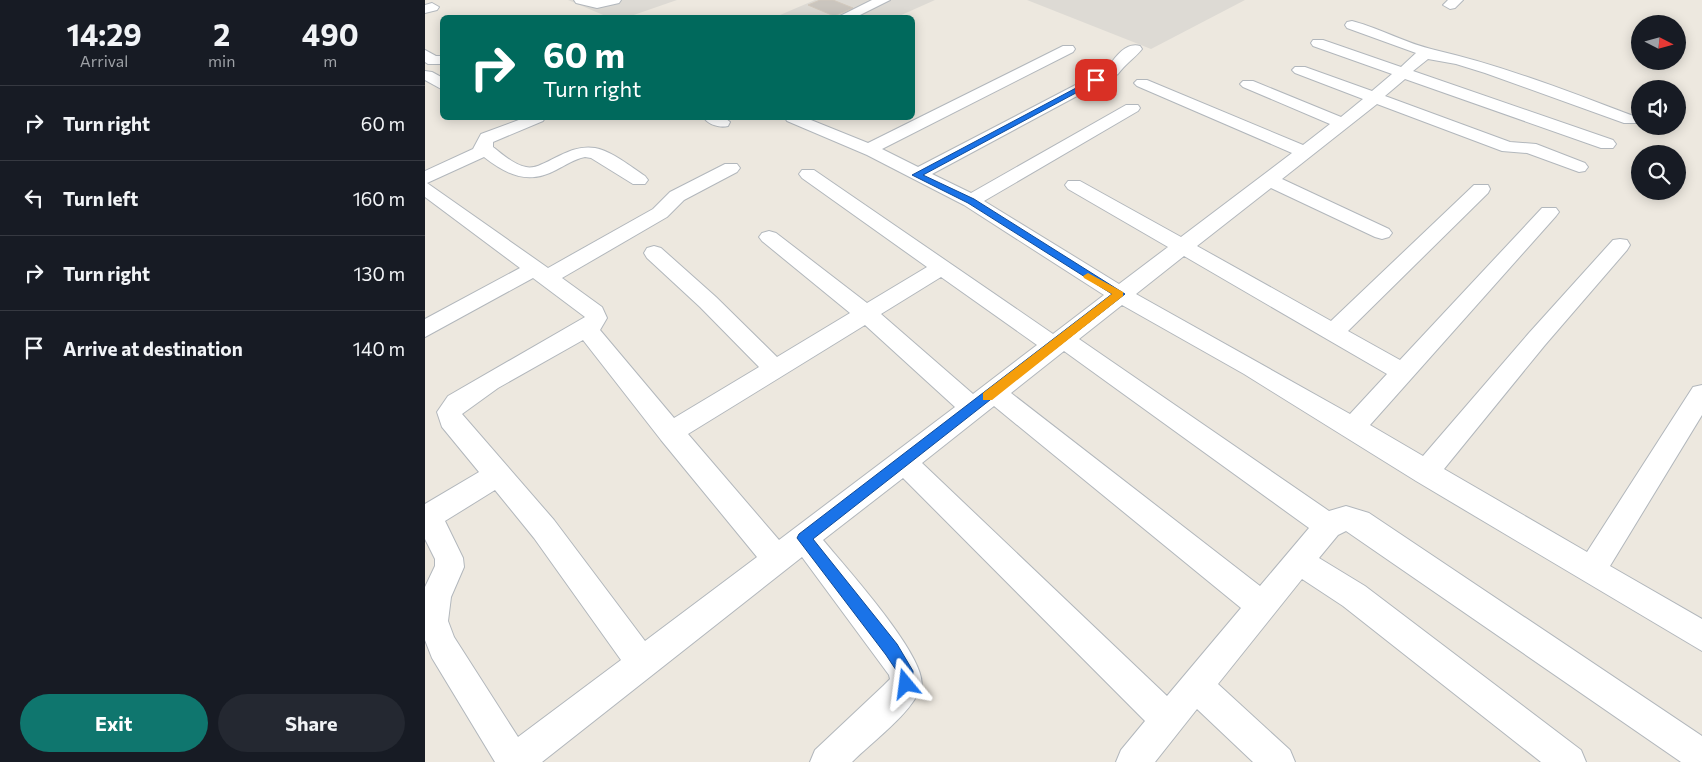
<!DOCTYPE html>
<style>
:root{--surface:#171b24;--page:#242831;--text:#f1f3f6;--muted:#9ea1a6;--line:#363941;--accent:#0f766e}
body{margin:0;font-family:Commissioner,sans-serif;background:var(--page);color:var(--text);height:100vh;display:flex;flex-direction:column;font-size:19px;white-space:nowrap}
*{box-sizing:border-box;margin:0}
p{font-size:16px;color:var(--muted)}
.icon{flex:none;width:28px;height:28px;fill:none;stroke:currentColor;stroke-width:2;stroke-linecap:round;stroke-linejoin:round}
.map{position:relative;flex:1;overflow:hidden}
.panel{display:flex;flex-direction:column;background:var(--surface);width:425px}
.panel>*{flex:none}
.guide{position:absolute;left:15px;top:15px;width:475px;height:105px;border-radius:8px;box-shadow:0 2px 12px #0003;background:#00695c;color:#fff;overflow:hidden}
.needle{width:32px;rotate:96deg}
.tools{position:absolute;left:1206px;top:15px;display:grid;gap:10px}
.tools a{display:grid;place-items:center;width:55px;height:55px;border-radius:50%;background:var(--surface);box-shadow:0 2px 12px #0003;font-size:25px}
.pin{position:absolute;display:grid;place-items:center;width:42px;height:42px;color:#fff;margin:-21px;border-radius:10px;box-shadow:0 2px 8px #0006}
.me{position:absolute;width:55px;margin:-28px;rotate:344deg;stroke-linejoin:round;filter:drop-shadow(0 0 4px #0008)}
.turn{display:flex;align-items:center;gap:18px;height:105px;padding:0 20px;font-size:22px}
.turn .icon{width:65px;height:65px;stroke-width:2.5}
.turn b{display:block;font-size:35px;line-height:42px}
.eta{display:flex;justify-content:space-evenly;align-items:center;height:85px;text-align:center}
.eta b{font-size:30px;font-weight:700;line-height:35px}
.primary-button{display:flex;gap:10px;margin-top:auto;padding:10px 20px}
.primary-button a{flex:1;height:58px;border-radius:30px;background:var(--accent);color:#fff;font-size:20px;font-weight:700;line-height:58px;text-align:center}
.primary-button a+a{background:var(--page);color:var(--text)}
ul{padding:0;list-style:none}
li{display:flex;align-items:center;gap:15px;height:75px;padding:0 20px;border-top:1px solid var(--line)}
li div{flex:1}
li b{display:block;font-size:19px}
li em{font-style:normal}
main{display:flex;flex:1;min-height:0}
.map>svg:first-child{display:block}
.industrial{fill:#dddad4}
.building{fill:#cac5be;stroke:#d2c9bd}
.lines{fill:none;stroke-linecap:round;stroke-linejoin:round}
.minor-casing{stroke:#b2b7bc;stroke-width:2}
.minor{fill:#fff;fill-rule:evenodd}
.route{fill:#1a73e8;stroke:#114b97}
.slow{fill:#f59e0b}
</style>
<main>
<section class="panel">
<div class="eta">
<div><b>14:29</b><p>Arrival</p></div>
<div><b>2</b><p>min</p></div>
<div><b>490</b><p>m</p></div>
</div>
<ul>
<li><svg class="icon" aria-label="right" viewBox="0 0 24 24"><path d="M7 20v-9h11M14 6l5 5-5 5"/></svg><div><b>Turn right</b></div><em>60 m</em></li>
<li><svg class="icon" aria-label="left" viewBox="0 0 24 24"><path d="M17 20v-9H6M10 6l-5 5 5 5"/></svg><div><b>Turn left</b></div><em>160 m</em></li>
<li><svg class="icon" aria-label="right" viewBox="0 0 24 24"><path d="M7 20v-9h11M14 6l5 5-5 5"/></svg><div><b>Turn right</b></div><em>130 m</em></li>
<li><svg class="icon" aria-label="arrive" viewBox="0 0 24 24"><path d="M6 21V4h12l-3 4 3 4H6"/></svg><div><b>Arrive at destination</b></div><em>140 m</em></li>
</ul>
<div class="primary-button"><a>Exit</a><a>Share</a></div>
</section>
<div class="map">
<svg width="1277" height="762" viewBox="0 0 1277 762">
<rect width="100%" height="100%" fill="#ede8df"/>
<!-- industrial -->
<path class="industrial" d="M143,0H252L200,18L183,17Z
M390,0H510L472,17L348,18Z
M602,0H820L726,49Z"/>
<!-- building -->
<path class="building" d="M395,0H408L428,8L409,16L383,5Z"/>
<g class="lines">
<!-- minor casing -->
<g class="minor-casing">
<path id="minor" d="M149,0H196L194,3L172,8L151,3Z
M447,0H465L429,18H411Z
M1023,0H1038L1030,8L1025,9L1018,5Z
M7,3L14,7L12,10L0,13V5Z
M927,21C955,28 982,44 1010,50C1079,66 1145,92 1211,117L1213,120L1211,123H1199L1060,73L1031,64L1003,59L988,71L1188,140L1191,144L1188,148H1176L980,79L960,96L1085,142L1111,144L1160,163L1163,167L1160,171L1154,172L1102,153L1077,151L952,104L857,179L964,229L967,233L964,237L957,239L950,237L846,188L772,246L906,321L1049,185H1063L1065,189L1063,193L923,331L975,360L1117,208H1131L1134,212L1131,216L945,425L998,456L1104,333L1188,240L1195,239L1202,240L1205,245L1202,250L1120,345L1019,469L1162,552L1268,387L1277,385V415L1185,566L1277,619V651L991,481L819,374L697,305L654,339L904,511L921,506L944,513L1277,736V762H1256L921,531L913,535L894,558L940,586L1156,750L1161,762H1116L918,606L877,579L793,684L865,750L870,762H828L772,709L730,762H691L696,750L720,721L478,478L398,540C418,564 505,660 496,687C487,713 447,742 427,762H385L390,750L458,686L465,679L464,675L377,557L117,762H70L7,658L0,640V587L10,566V559L0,539V504L54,472L17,427L12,412L23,396L160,317L108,278L0,337V319L95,268L0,197V171L48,149L56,134L99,118H120L118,121L68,142V147C77,154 89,165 101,167C118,171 142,143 170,148C187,151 206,167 220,176L223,180L220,184H208L166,158L160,157C149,159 141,165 131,170C103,185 82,175 59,157L2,183L123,268L228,209L245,192L300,164H312L315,168L312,172L259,200L242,217L137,278L177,307L182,318L175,330L249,418L334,367L275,307L222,258L219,253L222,248L229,246L236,248L291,297L352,357L425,313L337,241L334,237L337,233L344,231L351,233L442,303L502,267L377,178L374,174L377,170H389L628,334L679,295L539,205L442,155L362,121L360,118H381L443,143L638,46H648L650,49L648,52L457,149L493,167L683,68C690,57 701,42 715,46L717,49C710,58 701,63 693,74L507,174L546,193L701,105H713L715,108L713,111L559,201L694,284L743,247L643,189L640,185L643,181H655L756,237L867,153L712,86L709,83L712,80H722L878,145L905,124L818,87L815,84L818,81H828L916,117L938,99L870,73L867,70L870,67H880L947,91L967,74L888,46L886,43L888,40H898L976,67L991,53L922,28L920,25L922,22ZM759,256L962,374L925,414L711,294ZM516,277L612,345L548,394L456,314ZM440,325L530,407L354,540L263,434ZM158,340L236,440L332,557L220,641L129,520L37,414L73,388ZM639,351L884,528L835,586L586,393ZM569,406L816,608L742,696L497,463ZM70,490L109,538L196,660L93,737L29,637L23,621L26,597L39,567L38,558L20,521Z
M0,50L11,56H18V64H3L0,62Z
M0,71L7,72L18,78V90L0,80Z
M279,118H300L305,122L303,126C295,128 284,125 279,118Z"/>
</g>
<!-- minor -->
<use href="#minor" class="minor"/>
</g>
<!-- route -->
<path class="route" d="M668,79L675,80L498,175L549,199L700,294L388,539L472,644L488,671V684L486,690L481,692L475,690L473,673L461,655L372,538L374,534L687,294L543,203L487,175Z"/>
<!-- slow -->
<path class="slow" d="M663,273L698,292V296L567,400H558V393L687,294L659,278L658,276Z"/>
</svg>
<div class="tools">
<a><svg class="needle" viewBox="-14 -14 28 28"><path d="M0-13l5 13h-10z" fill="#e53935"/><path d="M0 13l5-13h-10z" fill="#9ea1a6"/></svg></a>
<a><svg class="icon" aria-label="sound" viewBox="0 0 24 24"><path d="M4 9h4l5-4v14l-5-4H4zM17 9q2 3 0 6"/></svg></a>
<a><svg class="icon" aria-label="search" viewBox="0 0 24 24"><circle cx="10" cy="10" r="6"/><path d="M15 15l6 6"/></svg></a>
</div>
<div class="pin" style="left:671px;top:80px;background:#d93025"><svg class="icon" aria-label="arrive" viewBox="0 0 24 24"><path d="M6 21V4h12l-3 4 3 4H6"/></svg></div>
<svg class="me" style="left:481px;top:684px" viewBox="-20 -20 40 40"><path d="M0-17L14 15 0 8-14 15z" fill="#1a73e8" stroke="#fff" stroke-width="4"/></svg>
<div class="guide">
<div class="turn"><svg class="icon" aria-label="right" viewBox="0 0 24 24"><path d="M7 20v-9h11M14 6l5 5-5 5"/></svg><div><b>60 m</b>Turn right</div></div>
</div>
</div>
</main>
